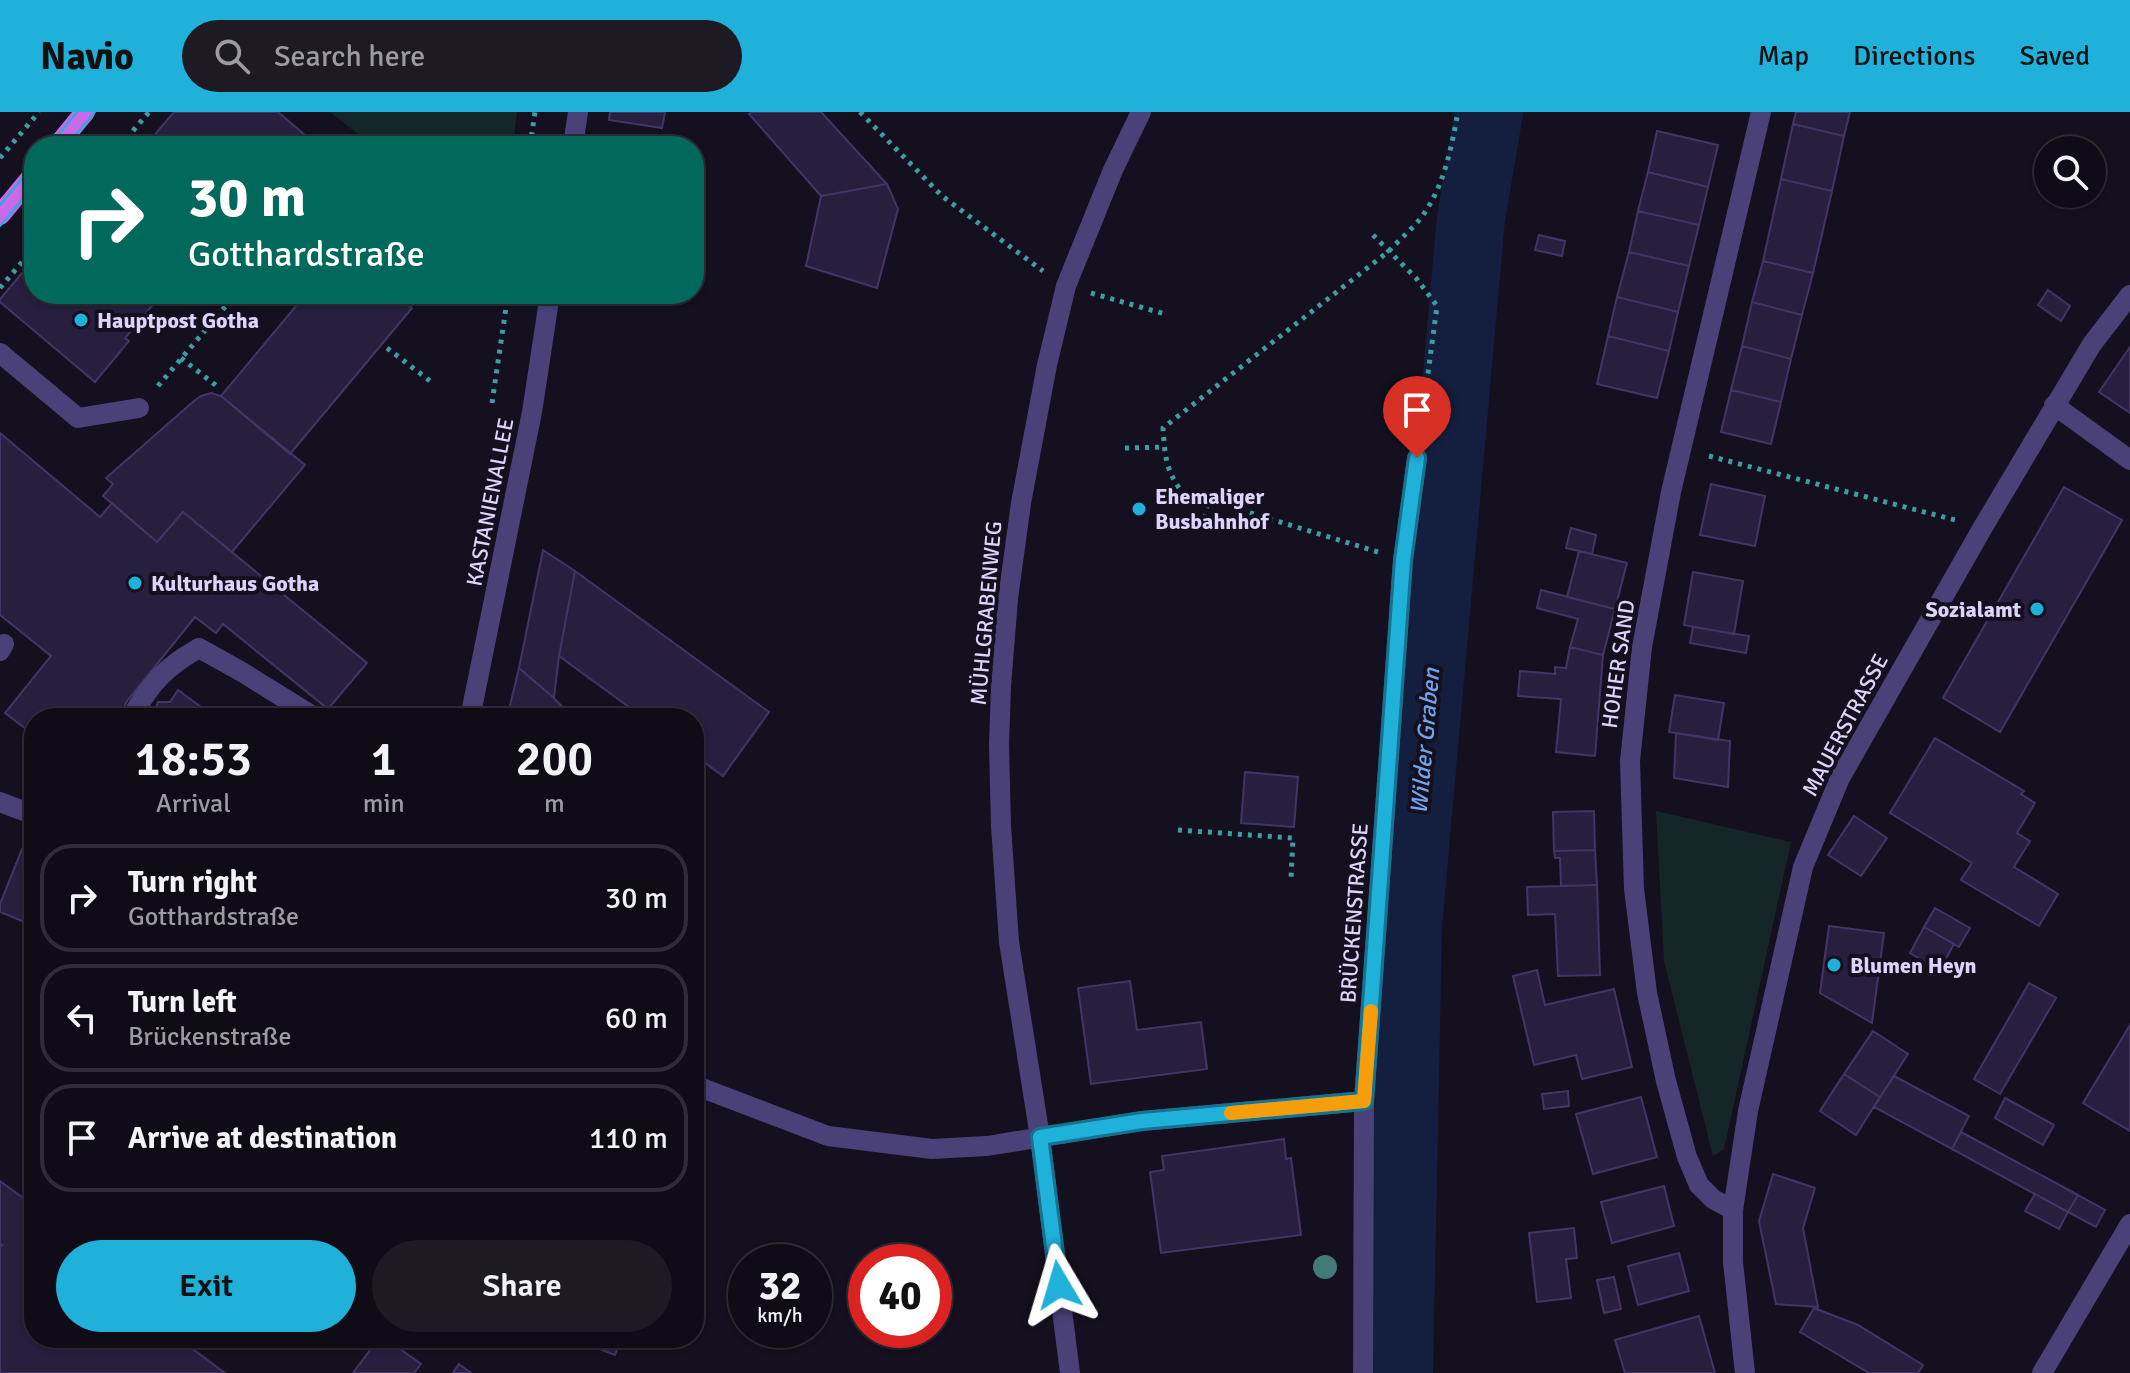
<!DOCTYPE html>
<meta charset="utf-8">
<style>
:root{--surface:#0f0c17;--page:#1d1a24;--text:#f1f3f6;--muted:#9b9ba1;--line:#2f2c36;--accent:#1fb1da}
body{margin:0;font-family:Signika,sans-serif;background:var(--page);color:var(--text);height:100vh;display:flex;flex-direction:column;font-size:30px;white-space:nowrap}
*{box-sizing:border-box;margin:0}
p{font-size:26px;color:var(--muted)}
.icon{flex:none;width:44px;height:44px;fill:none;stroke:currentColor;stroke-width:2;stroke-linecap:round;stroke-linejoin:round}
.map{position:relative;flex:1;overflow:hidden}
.sheet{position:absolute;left:24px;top:596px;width:680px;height:640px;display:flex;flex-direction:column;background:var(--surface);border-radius:32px;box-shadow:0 2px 6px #0004,0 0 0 2px var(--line)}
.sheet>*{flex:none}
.banner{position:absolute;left:24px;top:24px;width:680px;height:168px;border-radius:32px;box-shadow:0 2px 6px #0004,0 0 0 2px var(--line);background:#00695c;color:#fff;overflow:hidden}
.controls{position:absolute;left:2034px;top:24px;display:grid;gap:16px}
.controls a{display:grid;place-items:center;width:72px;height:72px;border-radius:50%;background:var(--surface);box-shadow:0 2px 6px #0004,0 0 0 2px var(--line);font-size:40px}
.speed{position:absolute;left:728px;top:1132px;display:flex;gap:16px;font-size:40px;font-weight:700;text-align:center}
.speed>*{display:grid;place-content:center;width:104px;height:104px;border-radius:50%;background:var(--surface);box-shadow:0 2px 6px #0004,0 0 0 2px var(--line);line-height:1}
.speed small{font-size:20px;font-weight:400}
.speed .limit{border:12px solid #d22;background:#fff;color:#111}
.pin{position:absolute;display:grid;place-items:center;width:68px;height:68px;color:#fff;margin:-82px -34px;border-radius:50% 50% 50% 0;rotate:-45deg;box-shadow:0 0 8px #0007}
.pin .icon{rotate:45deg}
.me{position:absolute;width:88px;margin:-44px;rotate:353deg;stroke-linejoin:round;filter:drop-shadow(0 0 6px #0008)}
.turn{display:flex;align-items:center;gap:28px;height:168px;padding:0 32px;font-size:36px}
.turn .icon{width:104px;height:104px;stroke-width:2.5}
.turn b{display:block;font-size:56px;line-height:68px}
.eta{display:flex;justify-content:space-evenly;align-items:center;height:136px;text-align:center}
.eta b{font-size:48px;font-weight:600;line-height:56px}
.primary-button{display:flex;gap:16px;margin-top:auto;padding:16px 32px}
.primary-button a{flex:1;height:92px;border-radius:48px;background:var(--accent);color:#111;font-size:32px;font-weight:600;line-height:92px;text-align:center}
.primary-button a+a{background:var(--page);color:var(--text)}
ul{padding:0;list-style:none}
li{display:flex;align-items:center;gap:24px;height:108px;margin:0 16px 12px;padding:0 16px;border:4px solid var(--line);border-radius:32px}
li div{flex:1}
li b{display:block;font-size:30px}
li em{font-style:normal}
header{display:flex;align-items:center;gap:48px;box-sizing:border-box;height:112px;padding:0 40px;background:var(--accent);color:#111}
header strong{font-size:38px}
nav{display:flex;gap:44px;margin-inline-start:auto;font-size:28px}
.search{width:560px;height:72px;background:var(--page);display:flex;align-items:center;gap:20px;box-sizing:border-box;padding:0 28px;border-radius:44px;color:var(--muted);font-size:30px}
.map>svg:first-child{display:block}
.green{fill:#142628}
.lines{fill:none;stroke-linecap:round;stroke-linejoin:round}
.river{stroke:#141f3f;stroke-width:68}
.building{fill:#281e3d;stroke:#443466;stroke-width:2}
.path{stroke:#3e9da3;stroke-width:5;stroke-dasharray:4 6;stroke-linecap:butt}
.minor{stroke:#4a4178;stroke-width:20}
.major{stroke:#c96aea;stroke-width:20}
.tram{stroke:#1fb1da;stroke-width:2}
.tree{fill:#437979}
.route-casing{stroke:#14738e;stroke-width:20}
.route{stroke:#1fb1da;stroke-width:14}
.slow{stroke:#f59e0b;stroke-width:14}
.poi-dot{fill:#1fb1da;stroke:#14101f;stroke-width:3}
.labels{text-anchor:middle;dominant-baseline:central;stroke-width:8;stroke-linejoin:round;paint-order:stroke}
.poi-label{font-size:22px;font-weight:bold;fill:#ddd4f9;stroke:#14101f;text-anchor:start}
.street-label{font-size:22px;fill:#ddd4f9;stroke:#14101f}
.water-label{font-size:24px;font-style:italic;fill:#70a3eb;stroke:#14101f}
</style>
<header>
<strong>Navio</strong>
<div class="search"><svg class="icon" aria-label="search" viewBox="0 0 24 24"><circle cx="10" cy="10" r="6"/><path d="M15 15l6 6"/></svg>Search here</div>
<nav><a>Map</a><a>Directions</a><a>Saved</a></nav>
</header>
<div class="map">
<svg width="2130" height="1261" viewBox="0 0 2130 1261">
<rect width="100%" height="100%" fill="#14101f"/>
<!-- green -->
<path class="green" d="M330,0H517L513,34H373Z
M1656,699L1791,730L1724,1037L1713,1044L1664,849Z"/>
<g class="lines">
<!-- river -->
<path class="river" d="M1399,1261L1408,814L1471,106L1489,0"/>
</g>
<!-- building -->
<path class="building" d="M174,0H278L306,24L298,34H145Z
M610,0H665L662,16L609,8Z
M752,0H821L887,72L821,84L749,2Z
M1796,0H1850L1844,24L1793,12Z
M1793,12L1844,24L1832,79L1781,67Z
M1657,19L1718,33L1708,75L1648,60Z
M1648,60L1708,75L1699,113L1638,99Z
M1781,67L1832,79L1813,161L1763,149Z
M887,72L898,97L877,176L806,154L821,84Z
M1638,99L1699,113L1689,154L1629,140Z
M1539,123L1565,129L1562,144L1535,138Z
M1629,140L1689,154L1678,200L1617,185Z
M34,147V182H162L125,226L129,229L95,270L0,190V187Z
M1763,149L1813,161L1802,203L1752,190Z
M2048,178L2070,194L2061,209L2038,193Z
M306,182H396L412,196L290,342L221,284Z
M1617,185L1678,200L1669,239L1608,224Z
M1752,190L1802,203L1791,247L1742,234Z
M1608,224L1669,239L1657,286L1597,272Z
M1742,234L1791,247L1781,290L1731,278Z
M2130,235V301L2099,280Z
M1731,278L1781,290L1771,332L1721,320Z
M211,281L221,284L305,353L232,440L183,400L157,430L103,384L113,372L106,366L194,289L201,284Z
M0,321L100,405L112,391L157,430L183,400L367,551L328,597L223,512L216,521L195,505L127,589L119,606H34V623L5,601L51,544L0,503Z
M1711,372L1765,384L1755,434L1700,423Z
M2064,375L2122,408L2000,620L1943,586Z
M1571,416L1596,423L1592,442L1566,436Z
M543,438L575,459L559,544L554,586L519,556Z
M1579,439L1627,451L1615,497L1567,485Z
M575,459L769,600L723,664L694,643V606H644L559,544Z
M1693,460L1743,469L1734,522L1684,513Z
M1541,478L1615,497L1603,543L1570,535L1578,507L1537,496Z
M1693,515L1749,524L1746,541L1690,531Z
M1570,535L1603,543L1595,644L1556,640L1561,587L1518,584L1520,559L1555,562V555L1566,556Z
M519,556L554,586L570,603L569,606H507Z
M178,578L216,606H152L158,590H170Z
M1675,583L1724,591L1718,628L1669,620Z
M1676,621L1730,629L1728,675L1674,666Z
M1935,626L2024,679L2021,682L2035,691L2017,721L2030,729L2014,755L2058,782L2039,814L1961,768L1972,751L1890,701Z
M1245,660L1298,665L1294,715L1241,711Z
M1594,699L1595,738L1554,739L1553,700Z
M1854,704L1887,726L1861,764L1828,743Z
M22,737L34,742V814L0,800V792Z
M1595,738L1597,773L1561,774L1560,746H1555L1554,739Z
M1597,773L1600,863L1558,864L1555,802L1528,803L1527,775Z
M1935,796L1970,816L1959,835L1924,815Z
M1829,814L1884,821L1872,911L1820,881Z
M1924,815L1954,832L1940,858L1910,841Z
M1537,858L1545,893L1614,877L1632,955L1582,967L1576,943L1534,953L1513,864Z
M1130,869L1137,918L1201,910L1207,957L1091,972L1078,876Z
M2029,871L2056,886L2000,982L1974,967Z
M2130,913V1019L2083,991Z
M1873,919L1908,942L1880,985L1844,962Z
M1844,962L1880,985L1856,1023L1820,999Z
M1894,964L1969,1004L1952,1037L1874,995Z
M1568,979L1569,994L1544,997L1542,982Z
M1641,985L1657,1045L1593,1062L1576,1002Z
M2005,986L2054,1013L2043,1033L1995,1006Z
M1961,1020L2078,1083L2068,1100L1952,1037Z
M1284,1027L1286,1047L1291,1046L1301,1123L1161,1141L1150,1060L1164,1058L1162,1044Z
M1773,1062L1815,1076L1803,1116L1818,1195L1776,1192L1759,1109Z
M0,1069L34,1094V1104L28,1113L34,1118V1226H178L225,1261H0V1135L2,1133L0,1132Z
M1664,1074L1674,1114L1612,1131L1601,1090Z
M2035,1082L2068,1100L2059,1117L2025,1099Z
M2078,1083L2105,1098L2096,1115L2068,1100Z
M1574,1116L1577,1146L1566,1147L1571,1186L1537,1190L1529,1121Z
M1679,1141L1689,1179L1638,1193L1628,1154Z
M1614,1165L1621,1197L1604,1201L1597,1168Z
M1814,1196L1858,1213L1923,1253L1918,1261H1869L1800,1220Z
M1699,1204L1715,1261H1625L1615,1228Z
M379,1226H385L421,1252L414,1261H353Z
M572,1226H621L615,1243Z
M459,1252L471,1261H453Z"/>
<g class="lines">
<!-- path -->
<path class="path" d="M860,0L942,84L1043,159
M120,34L149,0
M530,34L535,0
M0,46L39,0
M1373,123L1416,166L1437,194L1420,321
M0,176L34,136
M1091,181L1165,202
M387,236L434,272
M181,246L218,275
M158,274L230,189L229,182
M492,291L508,182
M1125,336L1164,335
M1709,344L1955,408
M1205,406L1208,387
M1378,440L1182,380C1165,357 1165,343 1163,316L1389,139C1399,128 1411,118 1420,107C1444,76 1451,37 1458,0
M1178,718L1293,726L1291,766"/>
<!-- minor -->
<path class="minor" d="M573,34L578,0
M0,241L78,306L139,296
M2054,293L2130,348
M0,539L4,532
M131,606C150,572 165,555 199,536L242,560L316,606
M470,606L532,300L550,182
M0,690L34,703
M694,973L828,1024L932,1037L987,1034L1142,1009L1364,989
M1733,1098L1713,1087L1699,1073L1687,1045L1666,969L1647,881L1634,777L1630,649L1642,535L1671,380L1761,0
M1070,1261L1040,1025L1009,830L1001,714L999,633L1001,574L1008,487L1021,391L1047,253L1066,174L1113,58L1141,0
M1363,1261L1364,989L1403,448L1417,346
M1745,1261L1733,1150V1098L1748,999L1803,755L1840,666L1983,415L2092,232L2130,183
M2042,1261L2130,1112"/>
<!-- major -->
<path class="major" d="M57,34L85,0
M0,103L34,62"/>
<!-- tram -->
<path class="tram" d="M49,34L77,0
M66,34L95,0
M0,93L34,52
M0,114L34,73"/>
</g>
<!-- trees -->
<circle class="tree" cx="1325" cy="1155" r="12"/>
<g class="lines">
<!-- route casing -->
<g class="route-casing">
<path id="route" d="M1059,1173L1040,1025L1142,1009L1364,989L1403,448L1417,346"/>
</g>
<!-- route -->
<use href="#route" class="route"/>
<!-- slow -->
<path class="slow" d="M1231,1001L1364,989L1371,899"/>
</g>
<!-- markers -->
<g class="poi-dot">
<circle cx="81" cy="208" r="8"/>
<circle cx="1139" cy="397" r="8"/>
<circle cx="135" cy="471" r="8"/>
<circle cx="2037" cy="497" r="8"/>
<circle cx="1834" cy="853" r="8"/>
</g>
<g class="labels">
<!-- poi labels -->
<g class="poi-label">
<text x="97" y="208">Hauptpost Gotha</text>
<text x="1155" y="384">Ehemaliger<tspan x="1155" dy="25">Busbahnhof</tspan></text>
<text x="151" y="471">Kulturhaus Gotha</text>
<text x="2021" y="497" text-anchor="end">Sozialamt</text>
<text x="1850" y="853">Blumen Heyn</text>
</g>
<!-- street labels -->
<g class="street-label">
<text transform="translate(490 390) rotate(-79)">KASTANIENALLEE</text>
<text transform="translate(986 501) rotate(-85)">MÜHLGRABENWEG</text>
<text transform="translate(1618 552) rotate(-82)">HOHER SAND</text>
<text transform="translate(1845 613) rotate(-62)">MAUERSTRASSE</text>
<text transform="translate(1354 801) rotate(-86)">BRÜCKENSTRASSE</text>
</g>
<!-- water labels -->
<g class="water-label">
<text transform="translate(1425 629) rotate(-85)">Wilder Graben</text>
</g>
</g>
</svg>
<div class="controls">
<a><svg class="icon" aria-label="search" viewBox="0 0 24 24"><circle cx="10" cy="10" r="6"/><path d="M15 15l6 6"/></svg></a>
</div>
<div class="speed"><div>32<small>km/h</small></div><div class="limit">40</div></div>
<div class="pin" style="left:1417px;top:346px;background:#d93025"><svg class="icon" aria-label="arrive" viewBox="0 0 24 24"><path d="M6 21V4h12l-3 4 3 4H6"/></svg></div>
<svg class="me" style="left:1059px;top:1173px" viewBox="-20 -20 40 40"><path d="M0-17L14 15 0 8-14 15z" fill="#1fb1da" stroke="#fff" stroke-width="4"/></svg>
<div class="banner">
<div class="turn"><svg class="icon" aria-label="right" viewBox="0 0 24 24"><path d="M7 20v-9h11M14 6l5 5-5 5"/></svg><div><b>30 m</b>Gotthardstraße</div></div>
</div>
<section class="sheet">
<div class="eta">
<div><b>18:53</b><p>Arrival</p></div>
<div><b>1</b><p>min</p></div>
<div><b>200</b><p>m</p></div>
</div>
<ul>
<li><svg class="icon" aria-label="right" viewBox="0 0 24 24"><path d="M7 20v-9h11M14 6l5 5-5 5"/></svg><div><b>Turn right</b><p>Gotthardstraße</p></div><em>30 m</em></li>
<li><svg class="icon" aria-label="left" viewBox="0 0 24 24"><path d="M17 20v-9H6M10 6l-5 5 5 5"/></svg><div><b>Turn left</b><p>Brückenstraße</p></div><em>60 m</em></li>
<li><svg class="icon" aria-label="arrive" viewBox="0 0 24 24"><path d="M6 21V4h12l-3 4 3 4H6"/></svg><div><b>Arrive at destination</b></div><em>110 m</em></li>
</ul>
<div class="primary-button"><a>Exit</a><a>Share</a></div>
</section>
</div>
